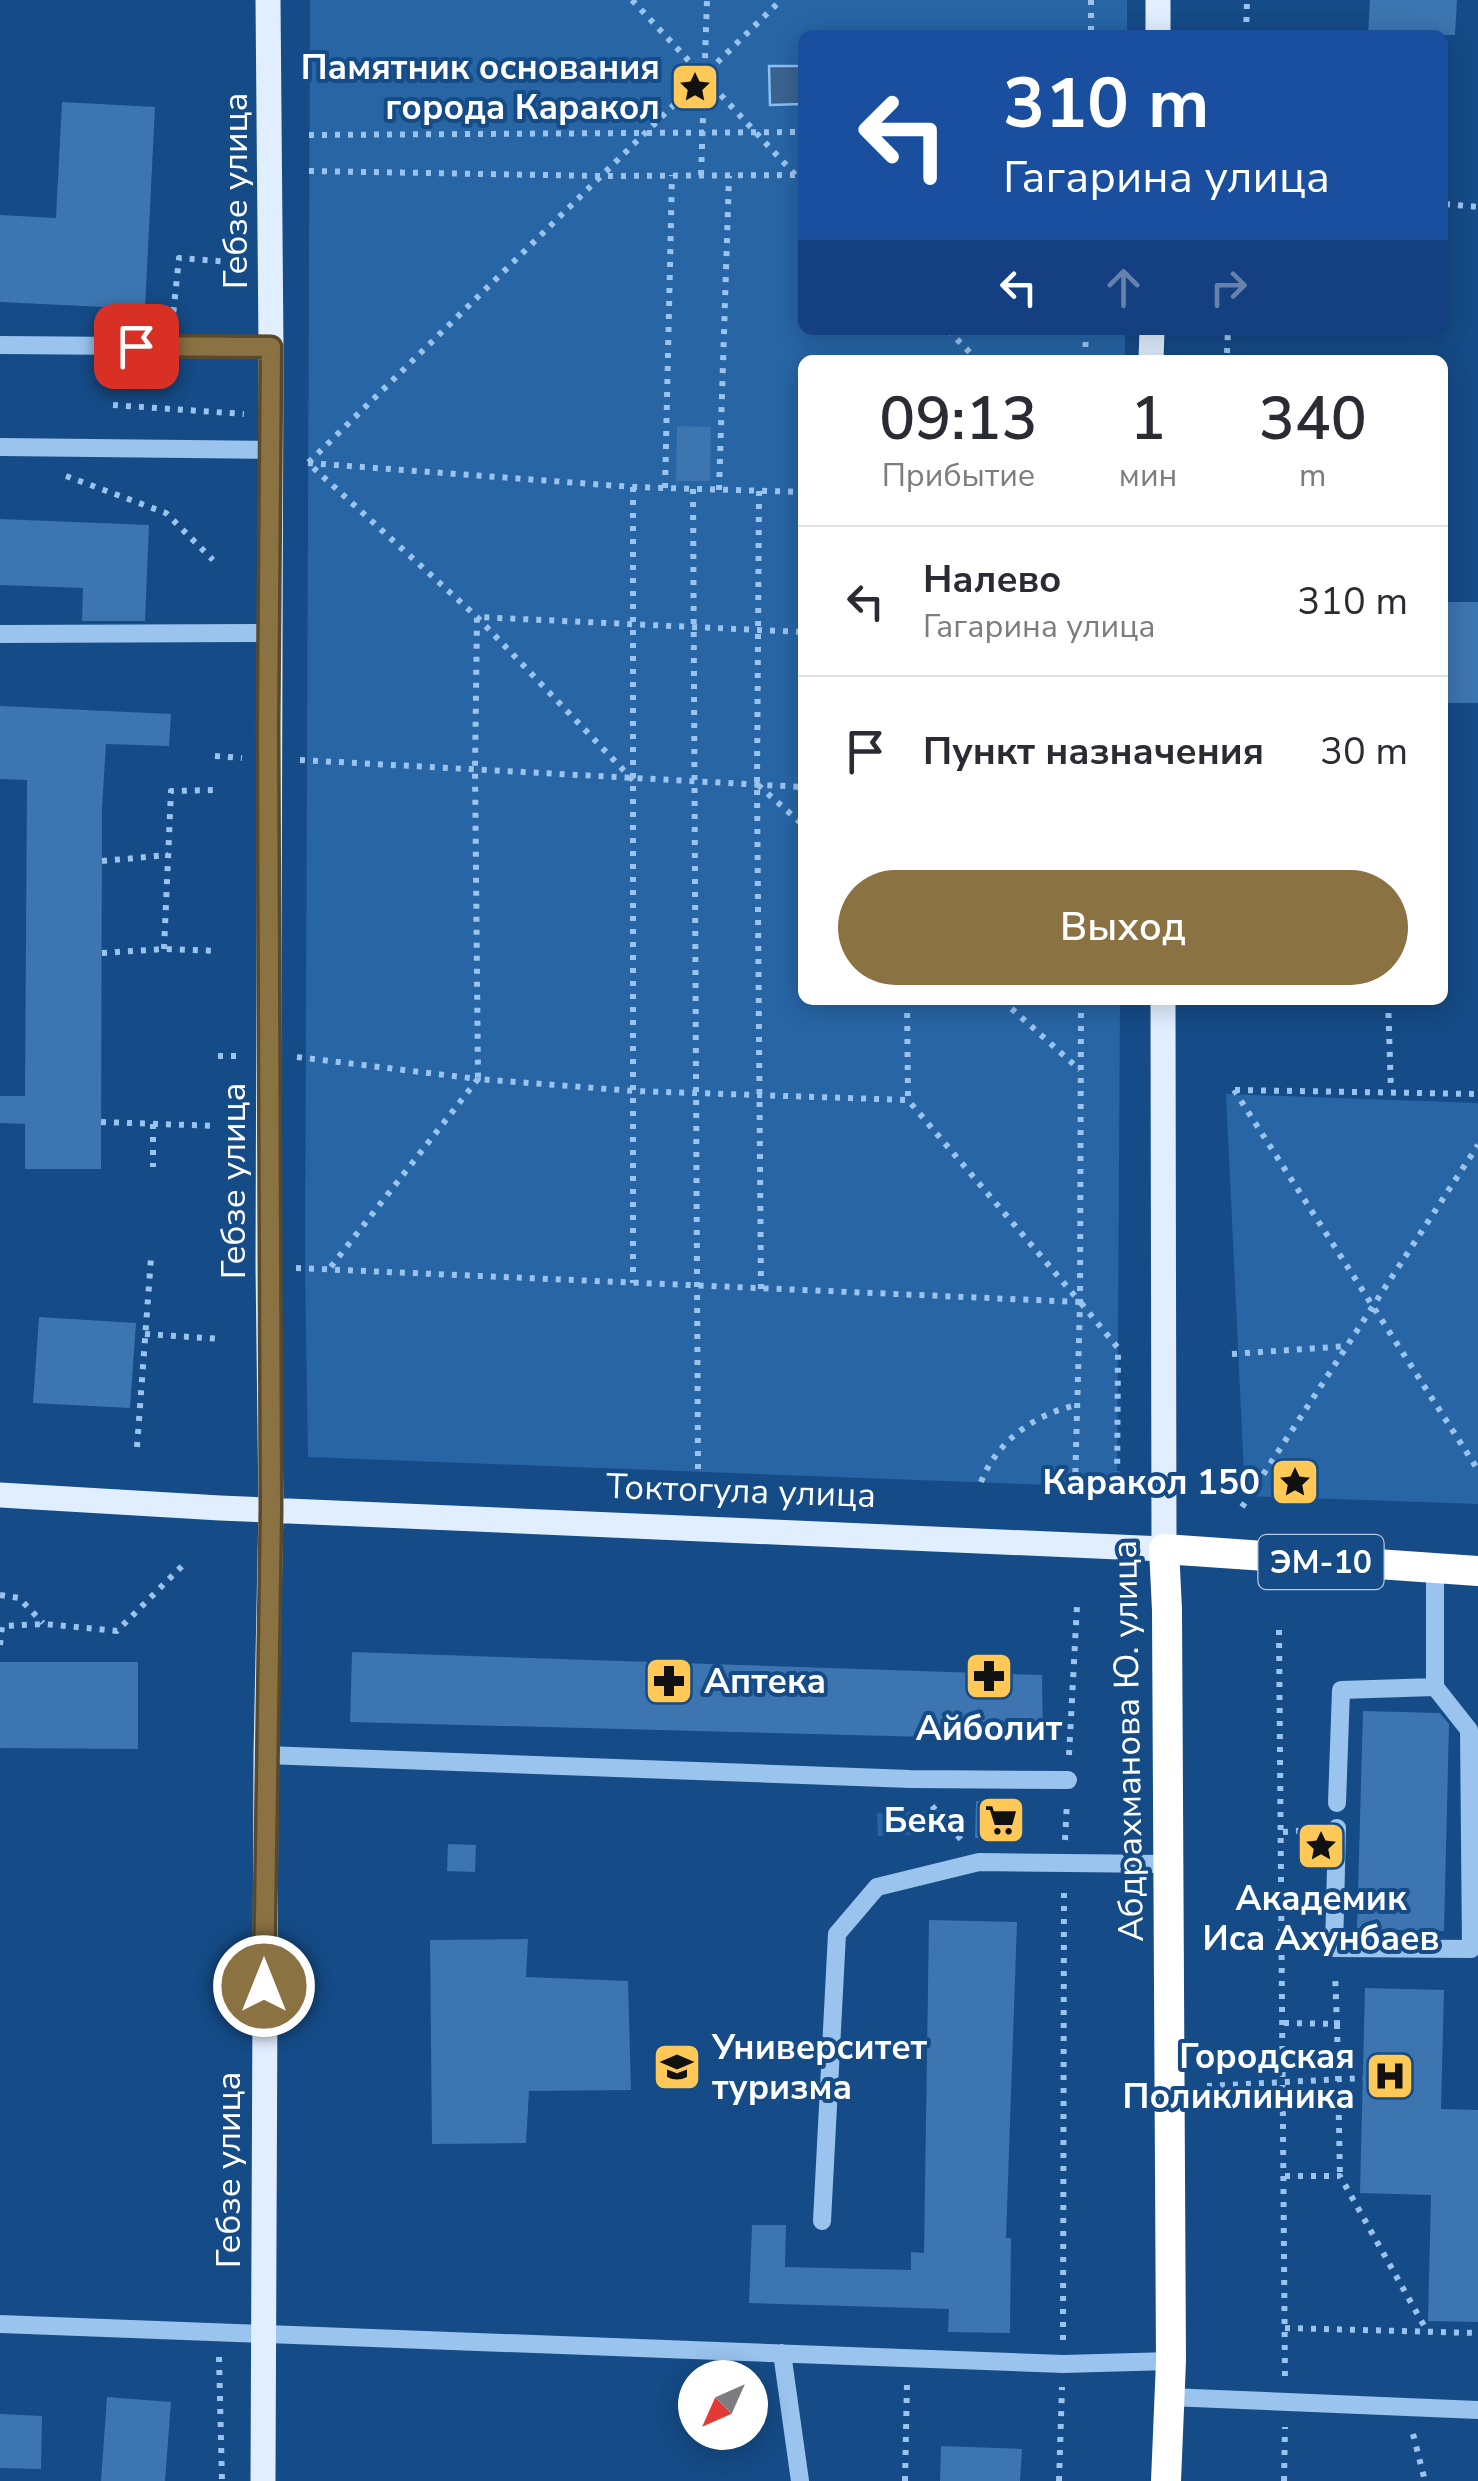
<!DOCTYPE html>
<html lang="ru">
<meta charset="utf-8">
<style>
:root{--surface:#fff;--page:#f2f2f3;--text:#2b2b33;--muted:#7c7c81;--line:#e1e1e2;--accent:#8a7243}
body{margin:0;font-family:"Nunito Sans",sans-serif;background:var(--page);color:var(--text);height:100vh;display:flex;flex-direction:column;font-size:38px;white-space:nowrap}
*{box-sizing:border-box;margin:0}
p{font-size:32px;color:var(--muted)}
.icon{flex:none;width:55px;height:55px;fill:none;stroke:currentColor;stroke-width:2;stroke-linecap:round;stroke-linejoin:round}
.map{position:relative;flex:1;overflow:hidden}
.drawer{position:absolute;left:798px;top:355px;width:650px;height:650px;display:flex;flex-direction:column;background:var(--surface);border-radius:15px;box-shadow:0 5px 25px #0003}
.drawer>*{flex:none}
.banner{position:absolute;left:798px;top:30px;width:650px;height:305px;border-radius:15px;box-shadow:0 5px 25px #0003;background:#1a4fa0;color:#fff;overflow:hidden}
.needle{width:65px;rotate:225deg}
.tools{position:absolute;left:678px;top:2360px;display:grid;gap:20px}
.tools a{display:grid;place-items:center;width:90px;height:90px;border-radius:50%;background:var(--surface);box-shadow:0 5px 25px #0003;font-size:50px}
.pin{position:absolute;display:grid;place-items:center;width:85px;height:85px;color:#fff;margin:-42px;border-radius:20px;box-shadow:0 5px 15px #0006}
.me{position:absolute;width:110px;margin:-55px;rotate:0deg;stroke-linejoin:round;filter:drop-shadow(0 0 8px #0008)}
.turn{display:flex;align-items:center;gap:35px;height:210px;padding:0 40px;font-size:45px}
.turn .icon{width:130px;height:130px;stroke-width:2.5}
.turn b{display:block;font-size:70px;line-height:85px}
.lanes{display:flex;align-items:center;height:95px;padding:0 40px;background:#0003;justify-content:center;gap:50px;direction:ltr}
.lanes .off{opacity:.35}
.eta{display:flex;justify-content:space-evenly;align-items:center;height:170px;text-align:center}
.eta b{font-size:60px;font-weight:600;line-height:70px}
.cta{display:flex;gap:20px;margin-top:auto;padding:20px 40px}
.cta a{flex:1;height:115px;border-radius:60px;background:var(--accent);color:#fff;font-size:40px;font-weight:600;line-height:115px;text-align:center}
ul{padding:0;list-style:none}
li{display:flex;align-items:center;gap:30px;height:150px;padding:0 40px;border-top:2px solid var(--line)}
li div{flex:1}
li b{display:block;font-size:38px}
li em{font-style:normal}
.map>svg:first-child{display:block}
.green{fill:#2765a5}
.water{fill:#3b638f;stroke:#8bbff1;stroke-width:2.5}
.building{fill:#3d75b0}
.lines{fill:none;stroke-linecap:round;stroke-linejoin:round}
.path{stroke:#9ac3ee;stroke-width:6;stroke-dasharray:5 8;stroke-linecap:butt}
.minor{stroke:#9ac3ee;stroke-width:18}
.major{stroke:#e1eeff;stroke-width:25}
.highway{stroke:#fff;stroke-width:30}
.route-casing{stroke:#5a4a2c;stroke-width:25}
.route{stroke:#8a7243;stroke-width:18}
.labels{text-anchor:middle;dominant-baseline:central;stroke-width:8;stroke-linejoin:round;paint-order:stroke}
.shield{fill:#154b86;stroke:#b9c9db;stroke-width:2.5}
.shield-label{font-size:32px;font-weight:bold;fill:#fff}
.poi-label{font-size:35px;font-weight:bold;fill:#fff;stroke:#154b86;text-anchor:end}
.street-label{font-size:35px;fill:#fff;stroke:#154b86}
</style>
<div class="map">
<svg width="1478" height="2481" viewBox="0 0 1478 2481">
<rect width="100%" height="100%" fill="#154b86"/>
<!-- green -->
<path class="green" d="M310,0H1127V35H802V330H1125V360H802V1000H1120L1117,1492L1075,1486L308,1457L305,1268Z
M1226,1094L1478,1103V1504L1245,1496Z
M946,1810L948,1833L878,1836L877,1813Z"/>
<!-- water -->
<path class="water" d="M769,66H802V104L770,105Z"/>
<!-- building -->
<path class="building" d="M1370,0H1457L1455,35H1368Z
M62,102L155,107L145,309L0,302V215L56,218Z
M677,426L711,427L710,481H676Z
M0,519L149,525L145,621H82L83,588L0,585Z
M1442,602H1478V703H1442Z
M0,706L171,714L169,746L106,744L102,808L101,1169H25V1124L0,1123V1096H25L27,780L0,779Z
M39,1317L136,1323L130,1408L33,1403Z
M352,1652L1042,1675L1043,1740L350,1722Z
M0,1662H138V1749L0,1748Z
M1363,1711L1440,1713L1449,1724L1444,1931L1357,1929Z
M976,1801L1015,1803L1014,1839L975,1838Z
M448,1844L476,1845L475,1872L447,1871Z
M929,1920L1017,1922L1006,2238H1011L1010,2333L948,2332L949,2309L749,2303L752,2225H786L785,2267L911,2270V2252L924,2253Z
M528,1939L526,1977L628,1981L631,2090L529,2091L526,2143L432,2144L430,1940Z
M1365,1988L1444,1990L1441,2109L1478,2110V2322L1428,2321L1431,2195L1360,2193Z
M107,2397L171,2402L165,2481H101Z
M0,2414L42,2416L41,2469L0,2468Z
M941,2446L1022,2449L1020,2481H940Z"/>
<g class="lines">
<!-- path -->
<path class="path" d="M632,0L802,182
M1091,0V35
M1246,35L1247,0
M309,135L802,132
M309,171L602,176L802,175
M701,175L707,0
M1445,204L1478,207
M172,325L179,258L244,263
M948,330L977,360
M1227,353L1228,330
M1085,360L1086,330
M1287,360V355
M113,405L244,414
M308,463L633,487L802,492
M66,476L166,513L213,560
M633,487V1283
M665,488L672,175
M693,489L698,1470
M719,490L729,176
M759,491L757,784L761,1289
M215,756L242,758
M300,760L802,787
M633,780L477,617L308,463L781,0
M758,785L802,824
M102,861L168,855
M164,949L171,791L215,790
M102,953L164,949L217,951
M907,1000L908,1100
M1002,1000L1080,1070
M1388,1000L1391,1091
M218,1056H239
M297,1057L478,1079L330,1268
M1234,1090L1478,1470
M1235,1090L1478,1094
M101,1122L218,1126
M153,1124V1167
M296,1268L1080,1302L908,1100L634,1091L478,1079L475,769L477,617L802,632
M1081,1303L1118,1348L1117,1492
M145,1334L221,1339
M1232,1354L1348,1346
M137,1447L151,1258
M981,1482C997,1441 1035,1414 1077,1405
M1075,1486L1080,1302L1081,1000
M1242,1507L1478,1145
M0,1595L19,1598L43,1623
M1279,1630L1285,2380
M0,1645L2,1626L44,1624L117,1631L187,1561
M1069,1755L1077,1606
M932,1806L963,1842
M1283,1832L1311,1830
M1065,1840L1067,1802
M1284,2023L1337,2024L1335,1974
M1337,2024L1340,2176
M1207,2086L1363,2078
M1285,2176H1340L1427,2331
M1285,2328L1478,2333
M1063,2340L1064,1887
M219,2357L222,2481
M1413,2434L1425,2481
M905,2481L907,2382
M1059,2481L1062,2387
M1284,2481L1285,2427"/>
<!-- minor -->
<path class="minor" d="M0,345L271,347
M0,447L269,450
M0,634L268,633
M266,1755L910,1779L1068,1780
M1337,1803L1341,1690L1435,1687
M1337,1828L1334,1948L1471,1949L1469,1730L1435,1687V1569
M822,2221L837,1934L877,1887L979,1862L1167,1864
M0,2324L1063,2364L1171,2361
M782,2353L800,2481
M1169,2397L1478,2410"/>
<!-- major -->
<path class="major" d="M1158,0V35
M1151,360L1152,330
M0,1495L220,1508L1164,1549L1163,1000
M263,2481L266,1755L271,1509L268,1265L271,347L268,0"/>
<!-- highway -->
<path class="highway" d="M1166,2481L1171,2361L1167,1610L1164,1549L1478,1571"/>
</g>
<g class="lines">
<!-- route casing -->
<g class="route-casing">
<path id="route" d="M136,346L271,347L268,727L271,1509L264,1986"/>
</g>
<!-- route -->
<use href="#route" class="route"/>
</g>
<!-- icons -->
<defs>
<g id="sight-square" transform="scale(2.5)"><rect x="-9" y="-9" width="18" height="18" rx="4" fill="#ffc857" stroke="#154b86"/><path d="M0-6L1.8-2.2L6-1.7L2.9 1.2L3.7 5.4L0 3.3L-3.7 5.4L-2.9 1.2L-6-1.7L-1.8-2.2Z" fill="#111"/></g>
<g id="pharmacy-square" transform="scale(2.5)"><rect x="-9" y="-9" width="18" height="18" rx="4" fill="#ffc857" stroke="#154b86"/><path d="M-2-6h4v4h4v4h-4v4h-4v-4h-4v-4h4Z" fill="#111"/></g>
<g id="supermarket-square" transform="scale(2.5)"><rect x="-9" y="-9" width="18" height="18" rx="4" fill="#ffc857" stroke="#154b86"/><path d="M-6-5.5h2.5l.6 2H6L4.5 2H-2.5L-4.4-4H-6ZM-1.5 3.2a1.3 1.3 0 1 0 .1 0ZM3 3.2a1.3 1.3 0 1 0 .1 0Z" fill="#111"/></g>
<g id="university-square" transform="scale(2.5)"><rect x="-9" y="-9" width="18" height="18" rx="4" fill="#ffc857" stroke="#154b86"/><path d="M0-5L7-2L0 1L-7-2ZM-4 1L0 2.5L4 1V4Q0 6-4 4Z" fill="#111"/></g>
<g id="hospital-square" transform="scale(2.5)"><rect x="-9" y="-9" width="18" height="18" rx="4" fill="#ffc857" stroke="#154b86"/><path d="M-5-5h3v3.5h4V-5h3V5h-3V1.5h-4V5h-3Z" fill="#111"/></g>
</defs>
<g fill-rule="evenodd">
<use href="#sight-square" x="695" y="87"/>
<use href="#sight-square" x="1295" y="1482"/>
<use href="#pharmacy-square" x="989" y="1676"/>
<use href="#pharmacy-square" x="669" y="1681"/>
<use href="#supermarket-square" x="1001" y="1820"/>
<use href="#sight-square" x="1321" y="1846"/>
<use href="#university-square" x="677" y="2067"/>
<use href="#hospital-square" x="1390" y="2076"/>
</g>
<g class="labels">
<!-- shield labels -->
<rect class="shield" x="1258.5" y="1535" width="125" height="54" rx="8"/>
<g class="shield-label">
<text x="1321" y="1562">ЭМ-10</text>
</g>
<!-- poi labels -->
<g class="poi-label">
<text x="660" y="67">Памятник основания<tspan x="660" dy="40">города Каракол</tspan></text>
<text x="1260" y="1482">Каракол 150</text>
<text x="704" y="1681" text-anchor="start">Аптека</text>
<text x="989" y="1728" text-anchor="middle">Айболит</text>
<text x="966" y="1820">Бека</text>
<text x="1321" y="1898" text-anchor="middle">Академик<tspan x="1321" dy="40">Иса Ахунбаев</tspan></text>
<text x="712" y="2047" text-anchor="start">Университет<tspan x="712" dy="40">туризма</tspan></text>
<text x="1355" y="2056">Городская<tspan x="1355" dy="40">Поликлиника</tspan></text>
</g>
<!-- street labels -->
<g class="street-label">
<text transform="translate(235 191) rotate(-90)">Гебзе улица</text>
<text transform="translate(233 1181) rotate(-90)">Гебзе улица</text>
<text transform="translate(741 1491) rotate(2)">Токтогула улица</text>
<text transform="translate(1128 1741) rotate(-91)">Абдрахманова Ю. улица</text>
<text transform="translate(228 2170) rotate(-90)">Гебзе улица</text>
</g>
</g>
</svg>
<div class="tools">
<a><svg class="needle" viewBox="-14 -14 28 28"><path d="M0-13l5 13h-10z" fill="#e53935"/><path d="M0 13l5-13h-10z" fill="#7c7c81"/></svg></a>
</div>
<div class="pin" style="left:136px;top:346px;background:#d93025"><svg class="icon" aria-label="arrive" viewBox="0 0 24 24"><path d="M6 21V4h12l-3 4 3 4H6"/></svg></div>
<svg class="me" style="left:264px;top:1986px" viewBox="-20 -20 40 40"><circle r="17" fill="#8a7243" stroke="#fff" stroke-width="3"/><path d="M0-11L8 9 0 5-8 9z" fill="#fff"/></svg>
<div class="banner">
<div class="turn"><svg class="icon" aria-label="left" viewBox="0 0 24 24"><path d="M17 20v-9H6M10 6l-5 5 5 5"/></svg><div><b>310 m</b>Гагарина улица</div></div>
<div class="lanes"><svg class="icon" aria-label="left" viewBox="0 0 24 24"><path d="M17 20v-9H6M10 6l-5 5 5 5"/></svg><svg class="icon off" aria-label="ahead" viewBox="0 0 24 24"><path d="M12 20V5M6 11l6-6 6 6"/></svg><svg class="icon off" aria-label="right" viewBox="0 0 24 24"><path d="M7 20v-9h11M14 6l5 5-5 5"/></svg></div>
</div>
<section class="drawer">
<div class="eta">
<div><b>09:13</b><p>Прибытие</p></div>
<div><b>1</b><p>мин</p></div>
<div><b>340</b><p>m</p></div>
</div>
<ul>
<li><svg class="icon" aria-label="left" viewBox="0 0 24 24"><path d="M17 20v-9H6M10 6l-5 5 5 5"/></svg><div><b>Налево</b><p>Гагарина улица</p></div><em>310 m</em></li>
<li><svg class="icon" aria-label="arrive" viewBox="0 0 24 24"><path d="M6 21V4h12l-3 4 3 4H6"/></svg><div><b>Пункт назначения</b></div><em>30 m</em></li>
</ul>
<div class="cta"><a>Выход</a></div>
</section>
</div>
